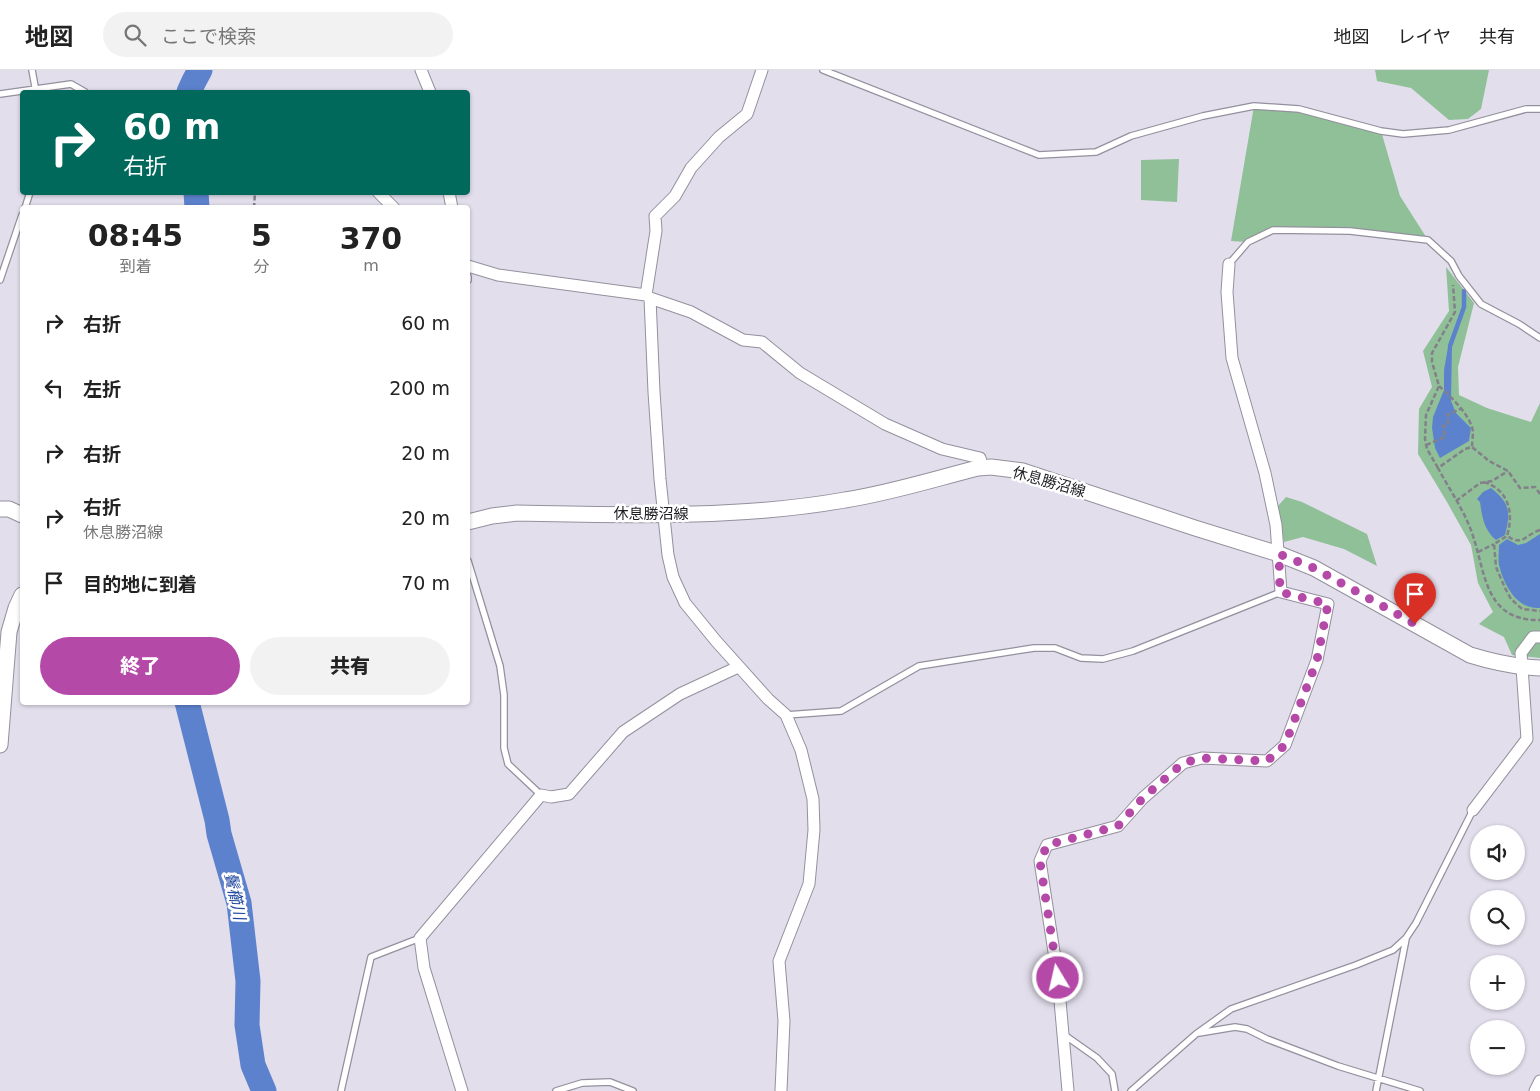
<!DOCTYPE html>
<html lang="ja">
<meta charset="utf-8">
<style>
:root{--surface:#fff;--page:#f2f2f2;--text:#222;--muted:#767676;--line:#e0e0e0;--accent:#b549a8}
body{margin:0;font-family:"DejaVu Sans","Noto Sans JP",sans-serif;background:var(--page);color:var(--text);height:100vh;display:flex;flex-direction:column;font-size:19px;white-space:nowrap}
*{box-sizing:border-box;margin:0}
p{font-size:16px;color:var(--muted)}
.icon{flex:none;width:28px;height:28px;fill:none;stroke:currentColor;stroke-width:2;stroke-linecap:round;stroke-linejoin:round}
.map{position:relative;flex:1;overflow:hidden}
.sheet{position:absolute;left:20px;top:135px;width:450px;height:500px;display:flex;flex-direction:column;background:var(--surface);border-radius:5px;box-shadow:0 1px 4px #0004}
.sheet>*{flex:none}
.top-card{position:absolute;left:20px;top:20px;width:450px;height:105px;border-radius:5px;box-shadow:0 1px 4px #0004;background:#00695c;color:#fff;overflow:hidden}
.fabs{position:absolute;left:1470px;top:755px;display:grid;gap:10px}
.fabs a{display:grid;place-items:center;width:55px;height:55px;border-radius:50%;background:var(--surface);box-shadow:0 1px 4px #0004;font-size:25px}
.pin{position:absolute;display:grid;place-items:center;width:42px;height:42px;color:#fff;margin:-51px -21px;border-radius:50% 50% 50% 0;rotate:-45deg;box-shadow:0 0 5px #0007}
.pin .icon{rotate:45deg}
.me{position:absolute;width:55px;margin:-28px;rotate:351deg;stroke-linejoin:round;filter:drop-shadow(0 0 4px #0008)}
.turn{display:flex;align-items:center;gap:18px;height:105px;padding:0 20px;font-size:22px}
.turn .icon{width:65px;height:65px;stroke-width:2.5}
.turn b{display:block;font-size:35px;line-height:42px}
.eta{display:flex;justify-content:space-evenly;align-items:center;height:85px;text-align:center}
.eta b{font-size:30px;font-weight:800;line-height:35px}
.action{display:flex;gap:10px;margin-top:auto;padding:10px 20px}
.action a{flex:1;height:58px;border-radius:30px;background:var(--accent);color:#fff;font-size:20px;font-weight:800;line-height:58px;text-align:center}
.action a+a{background:var(--page);color:var(--text)}
ul{padding:0;list-style:none}
li{display:flex;align-items:center;gap:15px;height:65px;padding:0 20px}
li div{flex:1}
li b{display:block;font-size:19px}
li em{font-style:normal}
header{display:flex;align-items:center;gap:30px;box-sizing:border-box;height:70px;padding:0 25px;background:var(--surface);border-bottom:1px solid var(--line)}
header strong{font-size:24px}
nav{display:flex;gap:28px;margin-inline-start:auto;font-size:18px}
.search{width:350px;height:45px;background:var(--page);display:flex;align-items:center;gap:12px;box-sizing:border-box;padding:0 18px;border-radius:28px;color:var(--muted);font-size:19px}
.map>svg:first-child{display:block}
.green{fill:#8fc097}
.water{fill:#5d82cd}
.lines{fill:none;stroke-linecap:round;stroke-linejoin:round}
.stream{stroke:#5d82cd;stroke-width:4.5}
.river{stroke:#5d82cd;stroke-width:25}
.lane-casing{stroke:#94909d;stroke-width:8}
.street-casing{stroke:#94909d;stroke-width:13}
.secondary-casing{stroke:#94909d;stroke-width:17}
.path{stroke:#83808a;stroke-width:2.5;stroke-dasharray:5 2.5;stroke-linecap:butt}
.lane{stroke:#fff;stroke-width:5.5}
.street{stroke:#fff;stroke-width:11}
.secondary{stroke:#fff;stroke-width:15}
.route{stroke:#b549a8;stroke-width:9;stroke-dasharray:0 16.2}
.labels{text-anchor:middle;dominant-baseline:central;stroke-width:5;stroke-linejoin:round;paint-order:stroke}
.street-label{font-size:15px;fill:#1d1b20;stroke:#fff}
.water-label{font-size:16px;font-style:italic;fill:#1f469e;stroke:#fff}
</style>
<header>
<strong>地図</strong>
<div class="search"><svg class="icon" aria-label="search" viewBox="0 0 24 24"><circle cx="10" cy="10" r="6"/><path d="M15 15l6 6"/></svg>ここで検索</div>
<nav><a>地図</a><a>レイヤ</a><a>共有</a></nav>
</header>
<div class="map">
<svg width="1540" height="1021" viewBox="0 0 1540 1021">
<rect width="100%" height="100%" fill="#e2deec"/>
<!-- green -->
<path class="green" d="M1375,0H1489L1481,39L1468,49L1449,50L1411,18L1377,11Z
M1254,36L1299,39L1381,61L1400,126L1428,170L1350,161L1273,160L1248,172L1231,171Z
M1179,89L1177,132L1141,130V90Z
M1446,197L1474,233L1458,297L1459,325L1487,338L1531,352L1540,333V588L1512,585L1504,567L1479,554L1493,542L1478,513L1471,475L1447,432L1418,384L1419,339L1432,317L1423,281L1449,241Z
M1286,427L1302,432L1367,464L1377,496L1344,479L1303,467L1284,472L1277,437Z"/>
<!-- water -->
<path class="water" d="M1452,276L1451,331L1456,343L1471,358L1469,371L1440,388L1435,378L1432,358L1433,347L1444,320V300L1448,277Z
M1491,418C1510,433 1511,442 1505,465L1496,470C1484,460 1482,447 1480,432L1477,429L1483,422Z
M1540,464V538C1517,540 1504,515 1499,495C1498,489 1499,482 1499,475L1507,469L1518,475L1526,473Z"/>
<g class="lines">
<!-- stream -->
<path class="stream" d="M1450,276L1464,237V221"/>
<!-- river -->
<path class="river" d="M189,22L194,11L200,0
M196,122L197,138
M187,632L217,750L219,764L239,833L248,911L247,955L253,995L264,1021"/>
<!-- lane casing -->
<g class="lane-casing">
<path id="lane" d="M32,0L36,22
M823,0L1039,85L1096,82L1131,66L1203,46L1254,36L1299,39L1381,61L1403,64L1449,60L1526,39H1540
M0,24L71,14L85,22
M25,138L30,122
M1229,194L1248,172L1273,160L1350,161L1428,170L1451,191L1459,206L1481,234L1519,254L1540,268
M468,207V210
M0,210L22,145
M468,491L500,596L504,625V678L508,694L541,725
M786,645L841,641L919,596L1034,578H1055L1081,588L1103,589L1133,581L1281,522
M1199,963L1235,957L1247,959L1267,969L1338,996L1420,1021
M1063,964L1097,988L1112,1004L1115,1021
M341,1021L371,887L420,868
M556,1021L582,1013L610,1012L633,1021
M1131,1021L1196,964L1231,939L1356,895L1393,880L1406,868L1416,853L1473,740
M1376,1021L1406,869"/>
</g>
<!-- street casing -->
<g class="street-casing">
<path id="street" d="M421,0L430,22
M762,0L747,44L719,67L691,98L675,126L655,146L656,161L646,225L650,228L691,242L743,270L762,272L800,303L885,354L942,379L980,388L983,398
M378,122L394,138
M449,122L452,138
M468,196L498,205L646,225
M650,228L654,322L660,409L668,485L673,507L685,533L716,571L768,629L786,645L801,680L813,729L814,760L809,814L779,891L784,951L781,1021
M1473,740L1527,669L1521,583L1533,567H1540
M462,1021L424,898L420,868L541,725L551,727L569,724L623,662L680,624L738,597
M1068,1021L1058,908L1040,791L1047,775L1118,756L1143,728L1183,693L1202,688L1267,691L1285,675L1317,590L1328,534L1281,522L1276,455L1265,403L1232,288L1227,222L1229,194
M1535,1021L1540,1011"/>
</g>
<!-- secondary casing -->
<g class="secondary-casing">
<path id="secondary" d="M0,439H9L22,445
M468,452L492,446L517,443C624,445 739,449 845,430C890,423 934,409 978,398L991,397L1023,401L1195,458L1279,484L1314,498L1470,585C1493,592 1516,597 1540,598
M0,675L9,562L16,538L22,525"/>
</g>
<!-- path -->
<path class="path" d="M254,138L255,122
M1439,316C1450,326 1467,342 1472,357C1474,362 1472,371 1472,377
M1426,375L1445,367L1443,356L1448,355L1447,345L1460,339
M1438,398L1427,379L1425,369L1426,345L1439,316L1432,292V283L1455,242L1453,215
M1484,412C1509,420 1514,443 1507,466
M1540,424L1535,417L1520,418L1508,401L1489,391L1472,377L1465,379L1438,398C1449,419 1464,440 1472,463C1486,503 1484,551 1540,550
M1456,431L1480,413L1492,411L1508,401
M1540,460C1526,464 1523,477 1507,466L1494,474L1496,497L1505,518L1511,529L1522,539L1540,541
M1478,482L1494,474"/>
<!-- lane -->
<use href="#lane" class="lane"/>
<!-- street -->
<use href="#street" class="street"/>
<!-- secondary -->
<use href="#secondary" class="secondary"/>
</g>
<g class="lines">
<!-- route -->
<path class="route" d="M1058,908L1040,792L1047,775L1118,756L1143,728L1183,693L1202,688L1267,691L1285,675L1317,590L1328,534L1280,522L1279,484L1314,498L1415,554"/>
</g>
<g class="labels">
<!-- street labels -->
<g class="street-label">
<text transform="translate(1049 412) rotate(16)">休息勝沼線</text>
<text x="651" y="444">休息勝沼線</text>
</g>
<!-- water labels -->
<g class="water-label">
<text transform="translate(235 826) rotate(78)">鬢櫛川</text>
</g>
</g>
</svg>
<div class="fabs">
<a><svg class="icon" aria-label="sound" viewBox="0 0 24 24"><path d="M4 9h4l5-4v14l-5-4H4zM17 9q2 3 0 6"/></svg></a>
<a><svg class="icon" aria-label="search" viewBox="0 0 24 24"><circle cx="10" cy="10" r="6"/><path d="M15 15l6 6"/></svg></a>
<a>+</a>
<a>−</a>
</div>
<div class="pin" style="left:1415px;top:554px;background:#d93025"><svg class="icon" aria-label="arrive" viewBox="0 0 24 24"><path d="M6 21V4h12l-3 4 3 4H6"/></svg></div>
<svg class="me" style="left:1058px;top:908px" viewBox="-20 -20 40 40"><circle r="17" fill="#b549a8" stroke="#fff" stroke-width="3"/><path d="M0-11L8 9 0 5-8 9z" fill="#fff"/></svg>
<div class="top-card">
<div class="turn"><svg class="icon" aria-label="right" viewBox="0 0 24 24"><path d="M7 20v-9h11M14 6l5 5-5 5"/></svg><div><b>60 m</b>右折</div></div>
</div>
<section class="sheet">
<div class="eta">
<div><b>08:45</b><p>到着</p></div>
<div><b>5</b><p>分</p></div>
<div><b>370</b><p>m</p></div>
</div>
<ul>
<li><svg class="icon" aria-label="right" viewBox="0 0 24 24"><path d="M7 20v-9h11M14 6l5 5-5 5"/></svg><div><b>右折</b></div><em>60 m</em></li>
<li><svg class="icon" aria-label="left" viewBox="0 0 24 24"><path d="M17 20v-9H6M10 6l-5 5 5 5"/></svg><div><b>左折</b></div><em>200 m</em></li>
<li><svg class="icon" aria-label="right" viewBox="0 0 24 24"><path d="M7 20v-9h11M14 6l5 5-5 5"/></svg><div><b>右折</b></div><em>20 m</em></li>
<li><svg class="icon" aria-label="right" viewBox="0 0 24 24"><path d="M7 20v-9h11M14 6l5 5-5 5"/></svg><div><b>右折</b><p>休息勝沼線</p></div><em>20 m</em></li>
<li><svg class="icon" aria-label="arrive" viewBox="0 0 24 24"><path d="M6 21V4h12l-3 4 3 4H6"/></svg><div><b>目的地に到着</b></div><em>70 m</em></li>
</ul>
<div class="action"><a>終了</a><a>共有</a></div>
</section>
</div>
